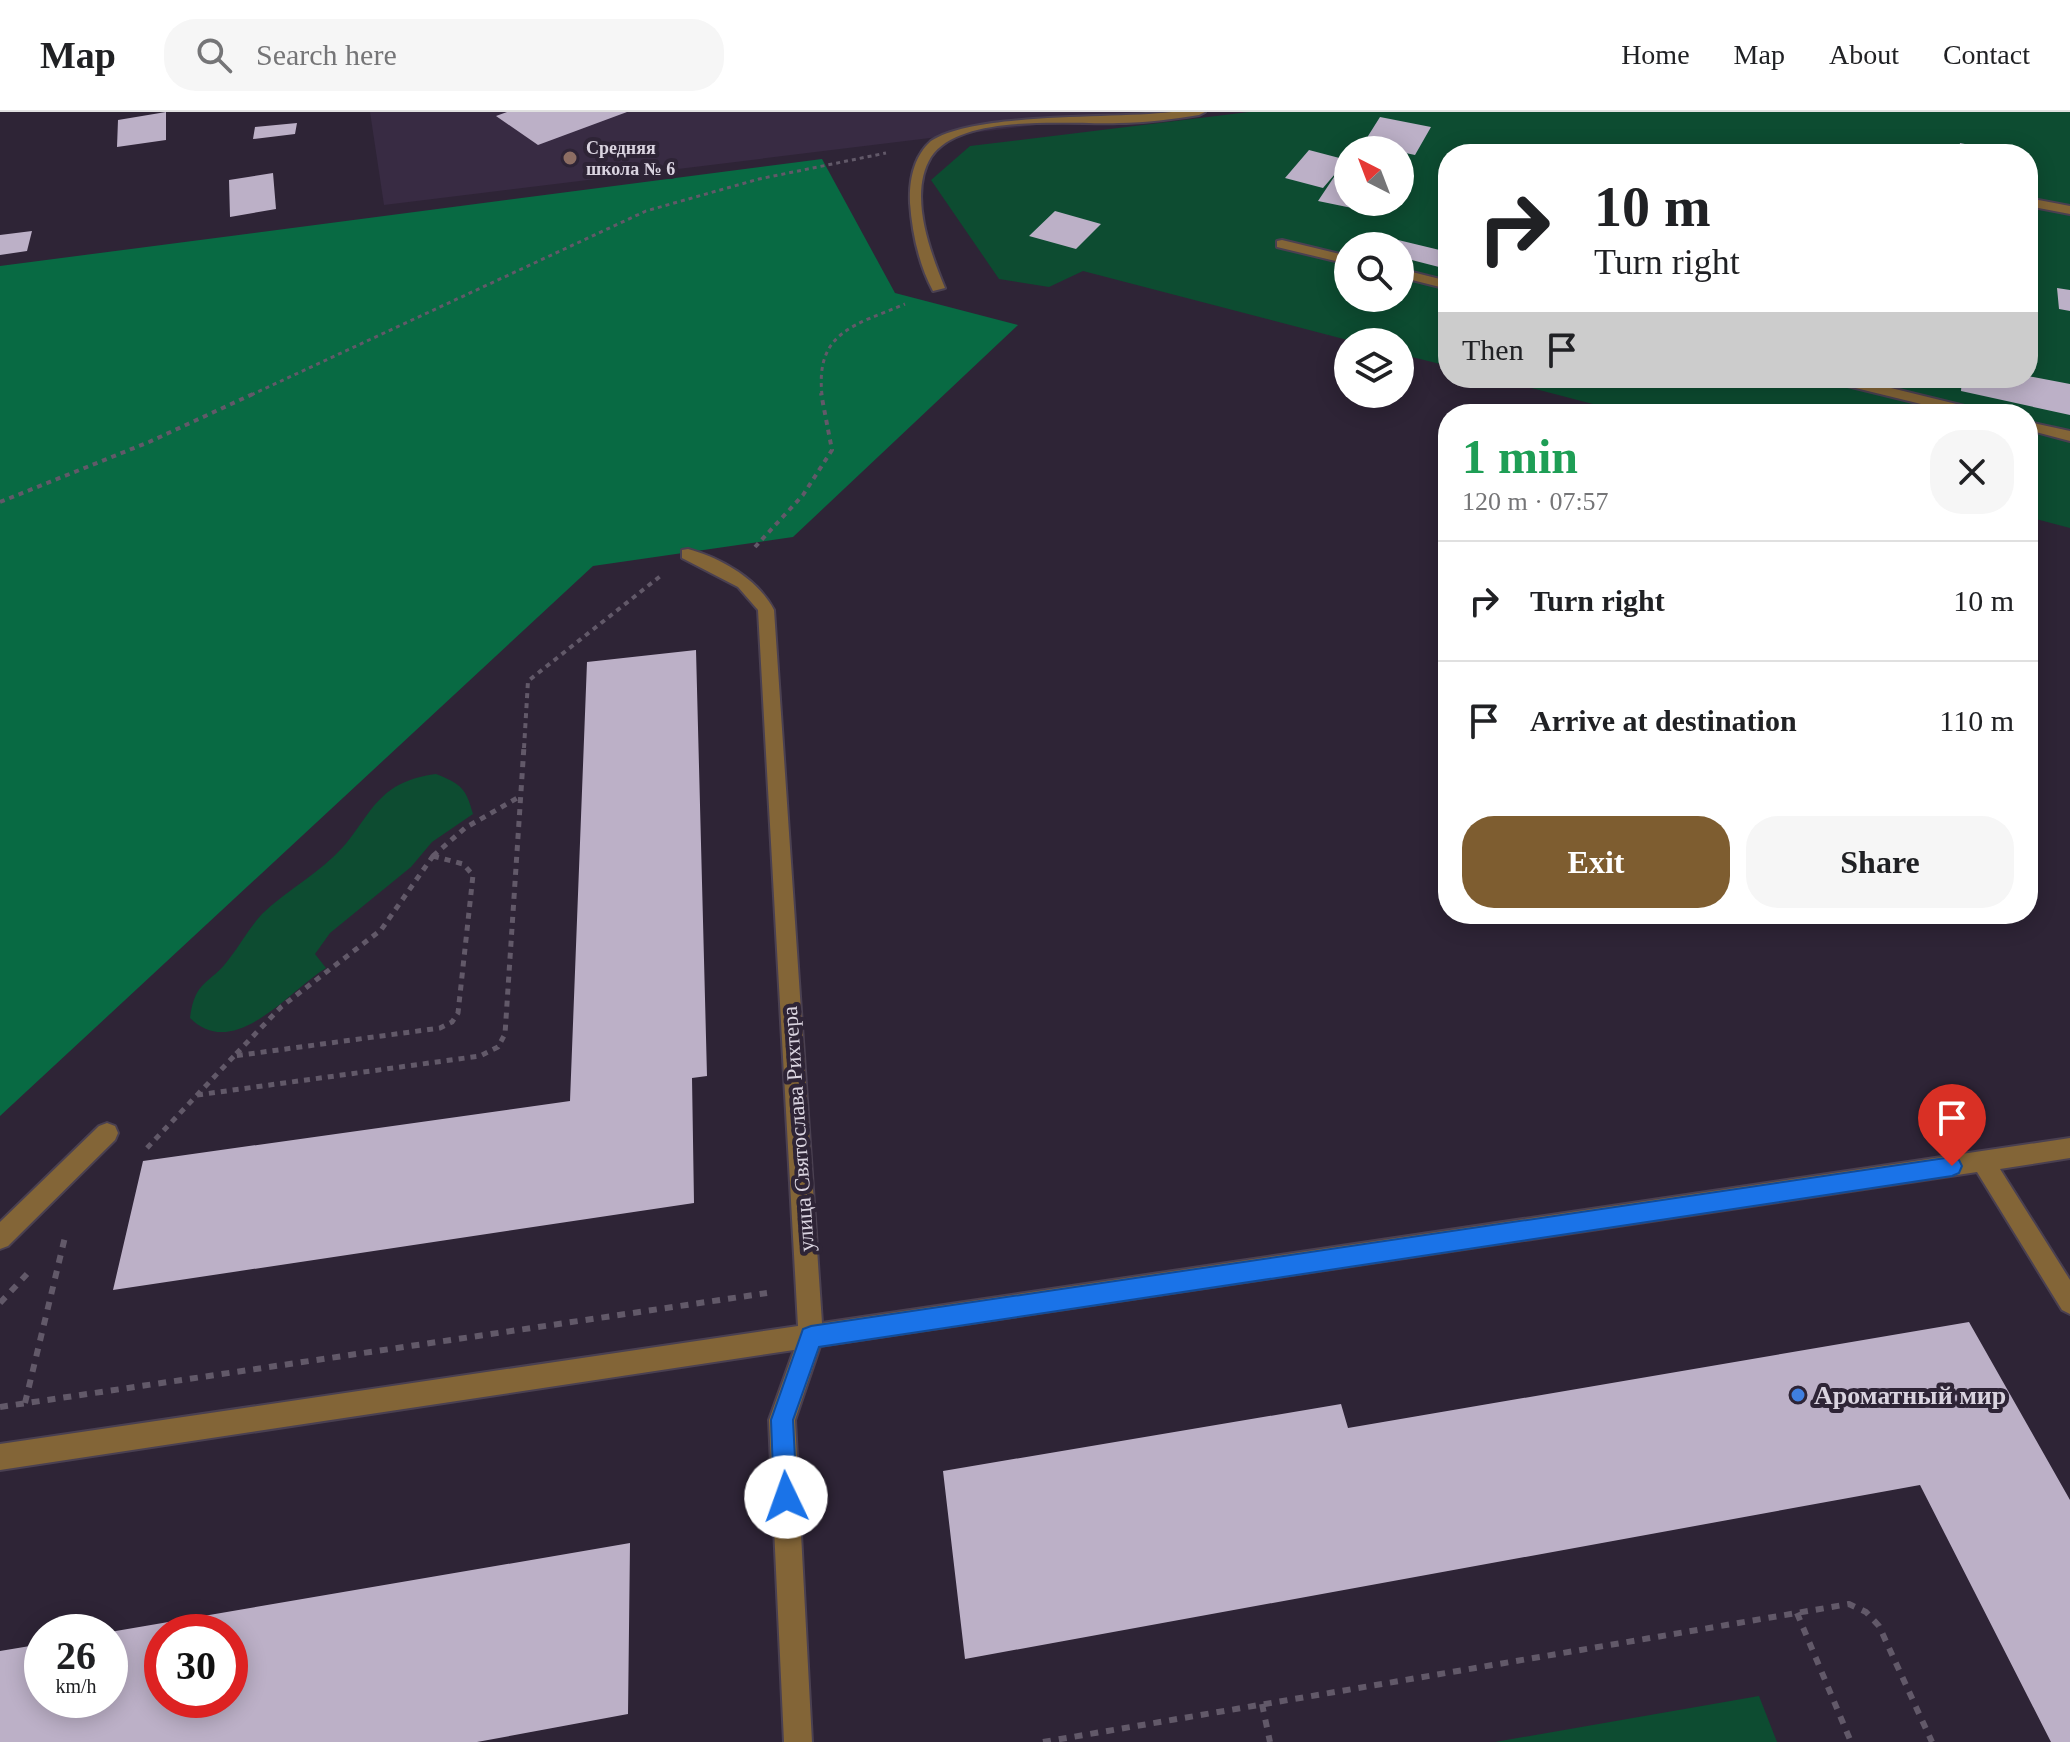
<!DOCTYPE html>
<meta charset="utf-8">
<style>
:root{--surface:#fff;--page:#f6f6f6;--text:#202124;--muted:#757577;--line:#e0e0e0;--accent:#7e5d30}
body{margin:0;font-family:Georgia,serif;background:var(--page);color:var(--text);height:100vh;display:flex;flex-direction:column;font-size:30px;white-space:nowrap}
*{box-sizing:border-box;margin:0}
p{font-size:26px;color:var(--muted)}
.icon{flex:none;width:44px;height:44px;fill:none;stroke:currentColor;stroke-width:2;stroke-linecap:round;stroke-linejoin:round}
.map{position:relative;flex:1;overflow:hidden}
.panel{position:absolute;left:1438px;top:292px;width:600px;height:520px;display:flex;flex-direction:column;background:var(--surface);border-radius:32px;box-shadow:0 4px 20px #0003}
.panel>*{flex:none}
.banner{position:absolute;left:1438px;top:32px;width:600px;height:244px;border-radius:32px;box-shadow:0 4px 20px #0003;background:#fff;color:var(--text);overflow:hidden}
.needle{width:52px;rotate:318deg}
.buttons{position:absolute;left:1334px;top:24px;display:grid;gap:16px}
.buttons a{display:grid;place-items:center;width:80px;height:80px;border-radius:50%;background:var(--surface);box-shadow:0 4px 20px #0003;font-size:40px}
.speed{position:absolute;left:24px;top:1502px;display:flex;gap:16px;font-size:40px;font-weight:700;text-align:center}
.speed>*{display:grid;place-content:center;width:104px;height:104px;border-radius:50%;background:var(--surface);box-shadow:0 4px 20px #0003;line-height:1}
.speed small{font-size:20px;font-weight:400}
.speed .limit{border:12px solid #d22;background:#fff;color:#111}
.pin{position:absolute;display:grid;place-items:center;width:68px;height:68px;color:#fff;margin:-82px -34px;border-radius:50% 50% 50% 0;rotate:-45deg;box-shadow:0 0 8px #0007}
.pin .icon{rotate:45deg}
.me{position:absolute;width:88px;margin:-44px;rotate:357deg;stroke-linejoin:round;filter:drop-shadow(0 0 6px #0008)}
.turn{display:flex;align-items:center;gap:28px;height:168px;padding:0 24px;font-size:36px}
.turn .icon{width:104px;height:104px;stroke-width:2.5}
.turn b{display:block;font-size:56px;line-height:68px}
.then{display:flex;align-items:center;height:76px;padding:0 24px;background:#0003;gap:16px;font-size:30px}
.round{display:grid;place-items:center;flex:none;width:84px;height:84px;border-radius:32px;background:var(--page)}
.summary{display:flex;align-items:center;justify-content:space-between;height:136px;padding:0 24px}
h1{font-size:48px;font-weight:700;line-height:60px;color:#1e9e55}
.cta{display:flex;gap:16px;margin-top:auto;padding:16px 24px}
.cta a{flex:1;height:92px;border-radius:32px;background:var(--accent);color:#fff;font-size:32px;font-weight:700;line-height:92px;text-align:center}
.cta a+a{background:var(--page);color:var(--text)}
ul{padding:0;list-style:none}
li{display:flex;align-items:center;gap:24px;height:120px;padding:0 24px;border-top:2px solid var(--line)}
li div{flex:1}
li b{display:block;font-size:30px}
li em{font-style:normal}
header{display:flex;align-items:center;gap:48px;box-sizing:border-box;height:112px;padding:0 40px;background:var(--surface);border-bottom:2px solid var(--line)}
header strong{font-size:38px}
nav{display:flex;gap:44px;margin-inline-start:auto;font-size:28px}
.search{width:560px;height:72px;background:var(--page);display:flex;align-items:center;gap:20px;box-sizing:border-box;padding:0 28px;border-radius:32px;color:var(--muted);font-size:30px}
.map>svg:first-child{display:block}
.built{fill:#382b43}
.green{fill:#0d4c31;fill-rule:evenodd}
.forest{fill:#086a43}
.building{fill:#bcb0c7;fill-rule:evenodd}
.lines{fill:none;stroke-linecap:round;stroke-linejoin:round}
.minor-casing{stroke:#4a4051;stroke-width:4}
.path-far3{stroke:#625969;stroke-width:3;stroke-dasharray:4 4;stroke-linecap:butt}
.path-far2{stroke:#625969;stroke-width:4;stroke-dasharray:5 5;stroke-linecap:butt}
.path-far1{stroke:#625969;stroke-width:5;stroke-dasharray:6 6;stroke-linecap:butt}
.path{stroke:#625969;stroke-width:6;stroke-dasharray:8 8;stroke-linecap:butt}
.minor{fill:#836537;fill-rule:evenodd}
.route{fill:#1a73e8;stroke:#114b97;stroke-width:2}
.education-dot{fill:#8d6e63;stroke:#2e2436;stroke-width:3}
.shop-dot{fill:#3f7fe0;stroke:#2e2436;stroke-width:3}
.labels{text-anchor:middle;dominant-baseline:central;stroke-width:8;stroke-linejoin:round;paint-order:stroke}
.far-poi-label{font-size:18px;font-weight:bold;fill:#dad4e0;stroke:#2e2436;text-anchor:start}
.street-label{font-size:22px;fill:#dad4e0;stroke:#2e2436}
.near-poi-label{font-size:26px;font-weight:bold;fill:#dad4e0;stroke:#2e2436;text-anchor:start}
</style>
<header>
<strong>Map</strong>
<div class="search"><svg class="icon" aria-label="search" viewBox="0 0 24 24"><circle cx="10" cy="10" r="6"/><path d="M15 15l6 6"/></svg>Search here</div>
<nav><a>Home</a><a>Map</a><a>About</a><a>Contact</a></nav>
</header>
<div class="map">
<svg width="2070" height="1630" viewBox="0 0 2070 1630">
<rect width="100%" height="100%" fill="#2e2436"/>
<!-- built -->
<path class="built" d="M370,0H1142L384,93Z"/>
<!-- green -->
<path class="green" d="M1249,0H2070V416L2028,405V302H1631L1493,266H2028V42H1448V254L1400,242V230H1355L1083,159L1049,175L999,167L931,68L970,34ZM1348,38H1400V90H1348ZM1348,134H1400V186H1348Z
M436,662C461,672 466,676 473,702L432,730L411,755L330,821L315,842L326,856C289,879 234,950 190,906C195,867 210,873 229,847C241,832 249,816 262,802C287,778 320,761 343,735C361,715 371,690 395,675C409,667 421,664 436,662Z
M1759,1584L1777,1630H1495Z"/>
<!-- forest -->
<path class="forest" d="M822,47L895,181L1018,213L793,425L593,454L0,1004V154Z"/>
<!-- building -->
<path class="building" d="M166,0V28L117,35L118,8Z
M507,0H627L538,33L496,4Z
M1380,5L1431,15L1415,43L1363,32Z
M297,11L295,22L253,27L255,15Z
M1960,31L2009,41V42H1958Z
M1309,38L1347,48L1323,76L1285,66Z
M273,61L276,97L230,105L229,68Z
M1334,65L1348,68V90H1356L1352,96L1318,89Z
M1055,99L1101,112L1076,137L1029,124Z
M32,119L27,139L0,143V123Z
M1394,127L1448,140L1439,155L1400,145V134H1389Z
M2057,176L2070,178V199L2059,197Z
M2028,264L2070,272V303L1961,279L1962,266H2028Z
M696,538L707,964L692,966L694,1091L113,1178L143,1049L570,989L587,550Z
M1969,1210L2070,1388V1630H2051L1920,1373L965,1547L943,1359L1341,1292L1348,1316Z
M630,1431L628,1602L477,1630H0V1539L42,1532V1588H110V1520ZM162,1520H230V1588H162Z"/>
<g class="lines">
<!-- minor casing -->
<g class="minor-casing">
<path id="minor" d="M1172,0H1205L1199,3C1173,7 1146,11 1119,11C1071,13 961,0 931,45C908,82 930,140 945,176L933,179C919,153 912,120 910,91C909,68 914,44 931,29C975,0 1112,7 1172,0Z
M2028,86L2070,94V102L2028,94Z
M1282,128L1348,144V152L1277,135V129Z
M1400,157L1448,169V177L1400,165Z
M1825,266H1850L1985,299L1987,302H1962L1827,269Z
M2028,310L2070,319V329L2028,318Z
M688,437C721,446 758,467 774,498L822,1211L2070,1026V1046L2000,1057L2070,1168V1202L2062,1198L1977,1060L820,1234L795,1308L812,1630H784L769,1308L794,1238L0,1358V1332L798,1214L758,498L738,475L682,446V438Z
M107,1011L115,1014L118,1021L115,1028L8,1134L0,1137V1110L99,1014Z"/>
</g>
<!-- path-far3 -->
<path class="path-far3" d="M251,283L646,99L759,67L886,41
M822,283C815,219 856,213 905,192"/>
<!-- path-far2 -->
<path class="path-far2" d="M0,390L149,330L255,281
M755,435L803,383L832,338L821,281
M524,636L528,569L663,462"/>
<!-- path-far1 -->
<path class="path-far1" d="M433,744L463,752L473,763L458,901L452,910L440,916L234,944L281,895L381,818Z
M433,744L465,716L519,685
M197,983L480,944L498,935L505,922L524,634
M147,1036L234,944"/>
<!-- path -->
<path class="path" d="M0,1191L27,1162
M25,1291L65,1125
M0,1295L767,1181
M1797,1501L1851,1630
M1262,1592L1270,1630
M1043,1630L1849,1492L1866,1500L1879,1514L1932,1630"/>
<!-- minor -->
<use href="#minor" class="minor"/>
</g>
<!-- route -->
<path class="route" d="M1952,1045L1959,1048L1962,1054L1959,1061L1952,1064L819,1235L793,1308L797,1385L794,1393L786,1396L777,1393L774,1385L771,1308L803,1217L811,1214Z"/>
<!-- markers -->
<circle class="education-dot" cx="570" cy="46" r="8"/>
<circle class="shop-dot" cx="1798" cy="1283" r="8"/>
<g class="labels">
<!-- far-poi labels -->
<g class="far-poi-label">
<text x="586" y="36">Средняя<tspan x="586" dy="21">школа № 6</tspan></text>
</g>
<!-- street labels -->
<g class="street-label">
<text transform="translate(798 1017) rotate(-94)">улица Святослава Рихтера</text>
</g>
<!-- near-poi labels -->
<g class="near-poi-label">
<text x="1814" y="1283">Ароматный мир</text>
</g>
</g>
</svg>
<div class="buttons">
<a><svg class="needle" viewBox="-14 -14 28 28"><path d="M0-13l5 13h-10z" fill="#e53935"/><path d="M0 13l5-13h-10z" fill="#757577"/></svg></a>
<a><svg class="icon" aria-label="search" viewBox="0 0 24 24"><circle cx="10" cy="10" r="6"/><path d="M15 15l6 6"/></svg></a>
<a><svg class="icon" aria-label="layers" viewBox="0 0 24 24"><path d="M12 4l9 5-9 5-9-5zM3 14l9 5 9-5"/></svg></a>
</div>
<div class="speed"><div>26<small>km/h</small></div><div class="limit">30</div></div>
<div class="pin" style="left:1952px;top:1054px;background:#d93025"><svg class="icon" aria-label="arrive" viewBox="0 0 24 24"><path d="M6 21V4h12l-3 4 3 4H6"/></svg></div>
<svg class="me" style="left:786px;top:1385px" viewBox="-20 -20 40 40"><circle r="19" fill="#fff"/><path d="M0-13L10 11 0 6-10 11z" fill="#1a73e8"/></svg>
<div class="banner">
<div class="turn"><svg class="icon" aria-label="right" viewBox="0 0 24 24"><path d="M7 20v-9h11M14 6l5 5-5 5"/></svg><div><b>10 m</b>Turn right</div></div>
<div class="then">Then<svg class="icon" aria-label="arrive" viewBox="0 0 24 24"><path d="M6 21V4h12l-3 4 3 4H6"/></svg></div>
</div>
<section class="panel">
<div class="summary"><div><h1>1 min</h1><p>120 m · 07:57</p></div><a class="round"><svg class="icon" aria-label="close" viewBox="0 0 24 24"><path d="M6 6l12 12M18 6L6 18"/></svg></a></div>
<ul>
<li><svg class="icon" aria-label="right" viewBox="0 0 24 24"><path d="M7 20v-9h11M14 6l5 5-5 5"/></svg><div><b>Turn right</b></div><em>10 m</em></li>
<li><svg class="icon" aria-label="arrive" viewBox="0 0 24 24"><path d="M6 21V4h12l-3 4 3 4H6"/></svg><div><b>Arrive at destination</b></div><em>110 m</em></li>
</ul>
<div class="cta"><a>Exit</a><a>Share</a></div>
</section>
</div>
